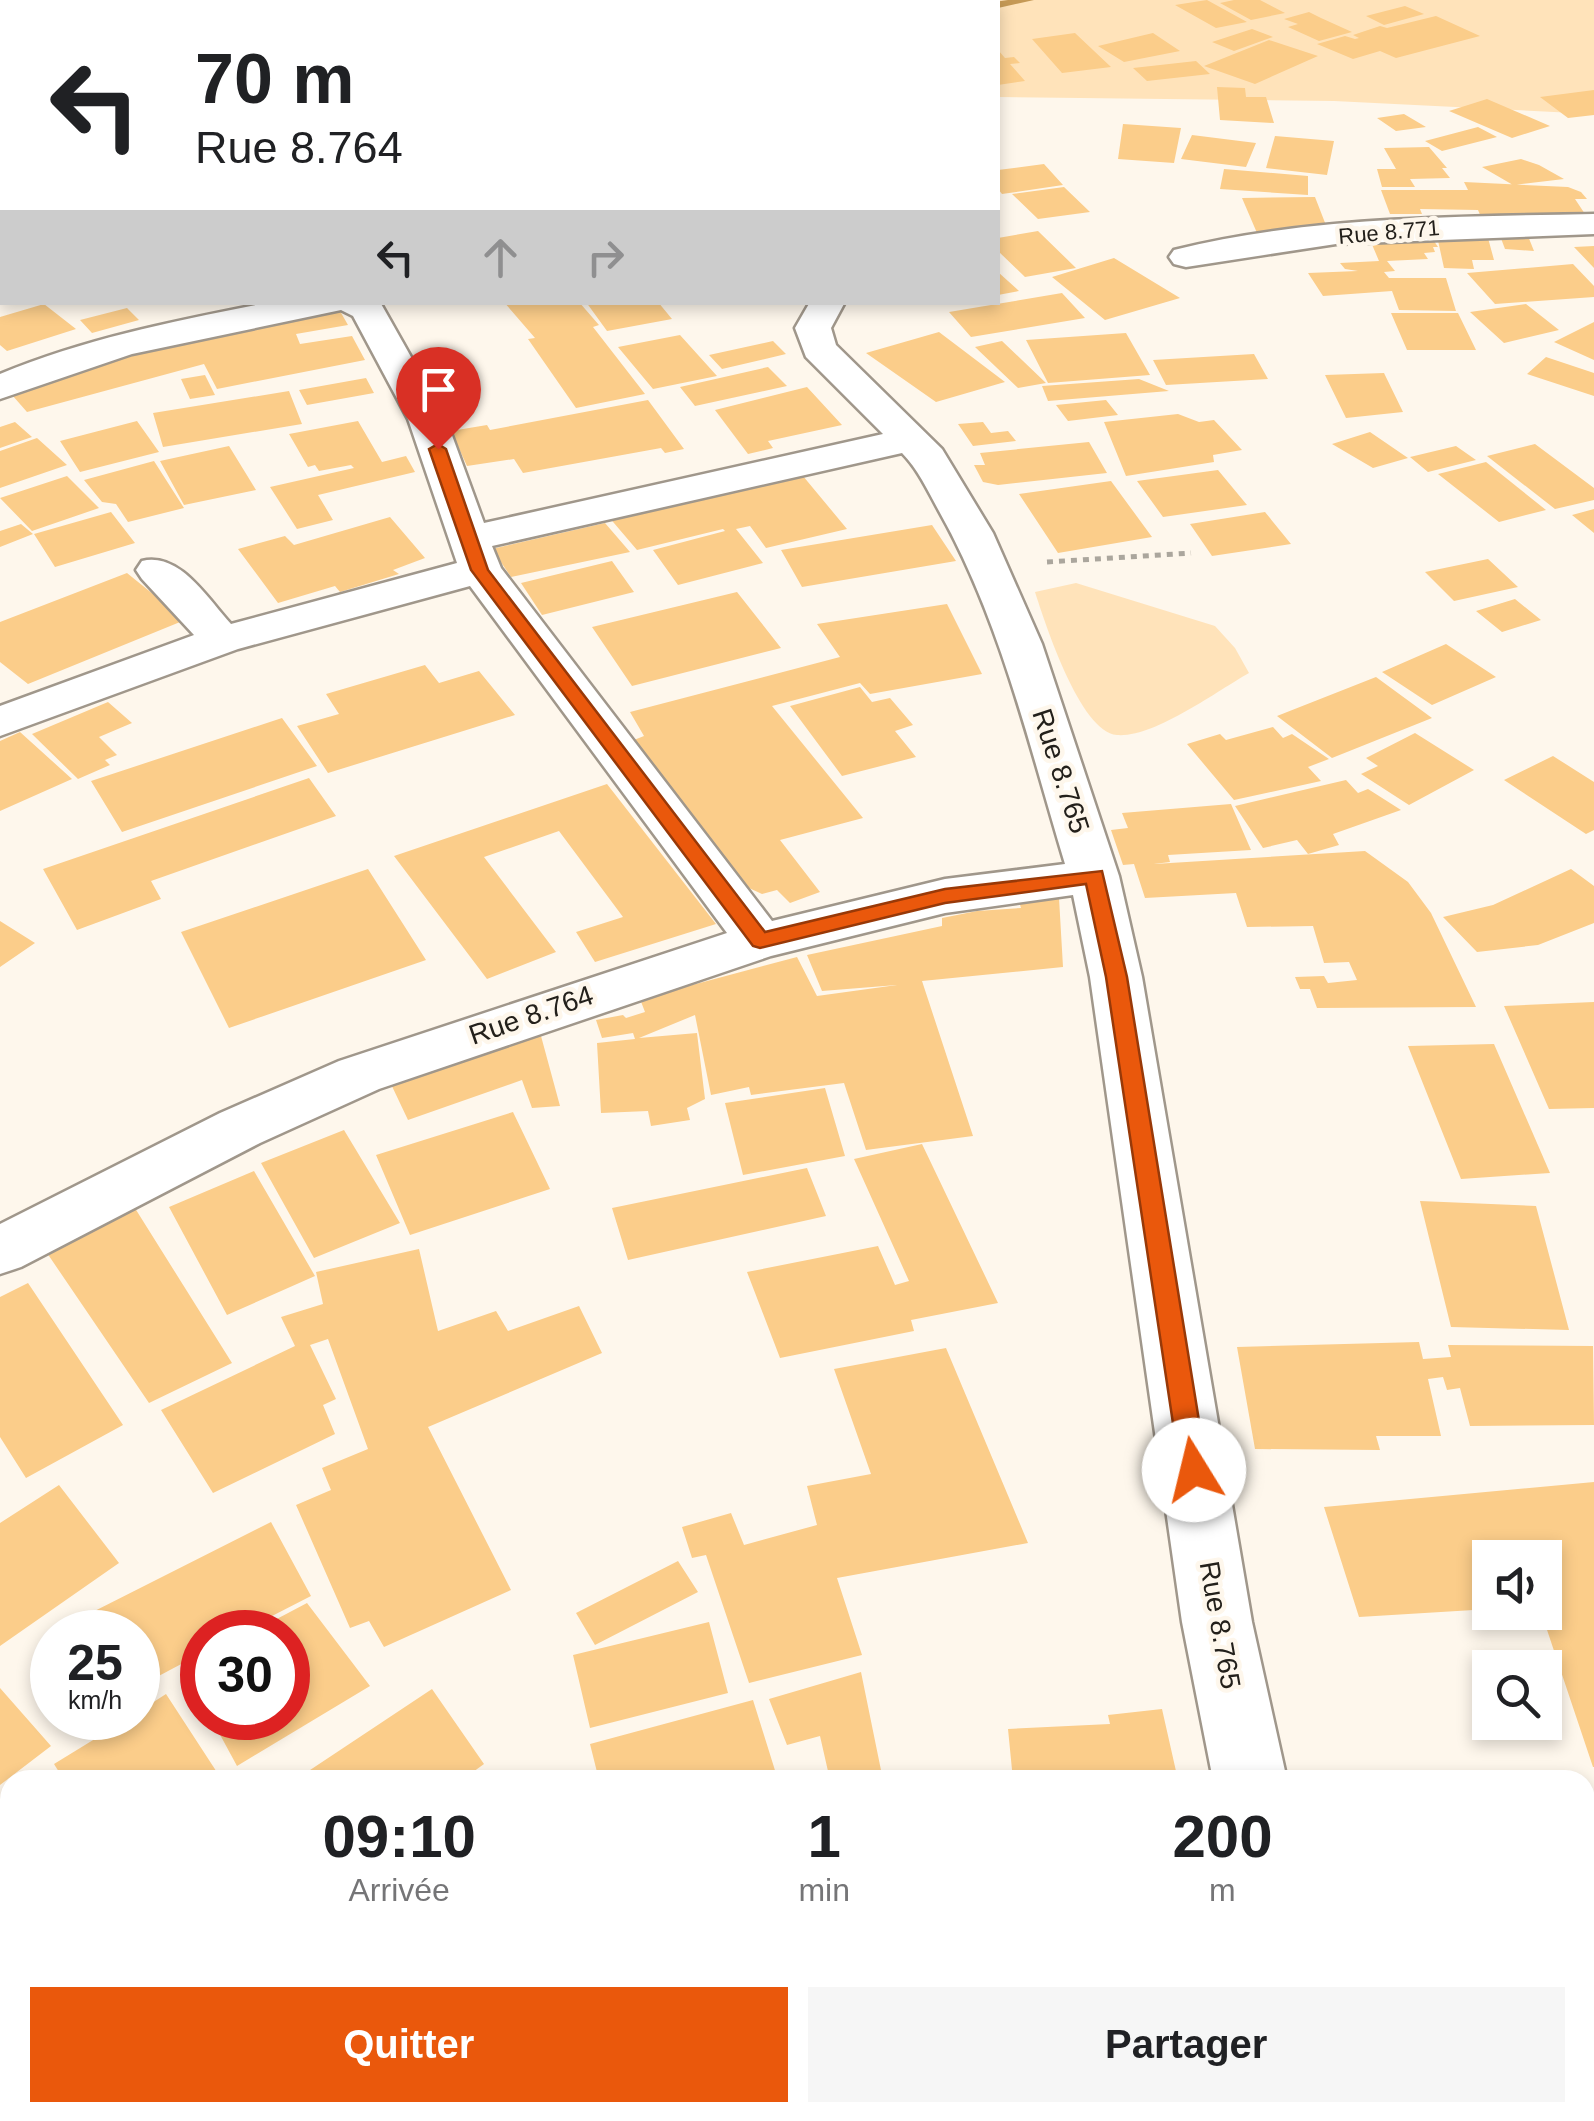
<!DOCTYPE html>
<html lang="fr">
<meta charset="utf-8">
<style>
:root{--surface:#fff;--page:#f6f6f6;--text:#202124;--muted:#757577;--accent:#ea580c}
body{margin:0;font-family:Helvetica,sans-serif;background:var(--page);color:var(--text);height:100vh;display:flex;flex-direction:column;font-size:38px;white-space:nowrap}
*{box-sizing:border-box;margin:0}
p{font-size:32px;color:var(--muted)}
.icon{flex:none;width:55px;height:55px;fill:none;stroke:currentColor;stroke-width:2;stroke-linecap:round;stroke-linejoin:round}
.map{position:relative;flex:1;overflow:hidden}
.details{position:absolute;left:0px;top:1770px;width:1595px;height:352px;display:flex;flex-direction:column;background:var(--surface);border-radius:30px 30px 0 0;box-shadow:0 5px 15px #0003}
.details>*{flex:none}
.guide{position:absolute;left:0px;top:0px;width:1000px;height:305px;box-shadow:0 5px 15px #0003;background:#fff;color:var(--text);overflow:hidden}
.buttons{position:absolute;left:1472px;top:1540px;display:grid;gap:20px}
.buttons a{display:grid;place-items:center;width:90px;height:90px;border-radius:0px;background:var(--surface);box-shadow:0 5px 15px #0003;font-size:50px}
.speed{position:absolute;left:30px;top:1610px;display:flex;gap:20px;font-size:50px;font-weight:700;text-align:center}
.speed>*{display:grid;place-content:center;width:130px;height:130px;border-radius:50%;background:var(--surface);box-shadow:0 5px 15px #0003;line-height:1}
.speed small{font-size:25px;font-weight:400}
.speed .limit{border:15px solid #d22;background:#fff;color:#111}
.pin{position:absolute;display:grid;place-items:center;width:85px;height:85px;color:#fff;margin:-102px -42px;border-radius:50% 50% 50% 0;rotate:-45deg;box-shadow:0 0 10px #0007}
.pin .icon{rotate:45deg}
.me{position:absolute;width:110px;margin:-55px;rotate:351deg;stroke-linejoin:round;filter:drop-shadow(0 0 8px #0008)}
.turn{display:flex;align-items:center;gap:35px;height:210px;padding:0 30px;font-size:45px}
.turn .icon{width:130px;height:130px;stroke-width:2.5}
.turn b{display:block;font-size:70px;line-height:85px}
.lanes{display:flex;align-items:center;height:95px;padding:0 30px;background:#0003;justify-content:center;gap:50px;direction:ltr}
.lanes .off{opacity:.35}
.eta{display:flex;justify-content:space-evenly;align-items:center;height:170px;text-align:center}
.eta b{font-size:60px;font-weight:700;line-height:70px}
.action{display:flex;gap:20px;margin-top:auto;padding:20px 30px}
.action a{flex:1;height:115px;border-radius:0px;background:var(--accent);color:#fff;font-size:40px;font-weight:700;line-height:115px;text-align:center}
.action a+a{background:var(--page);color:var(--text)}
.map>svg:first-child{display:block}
.green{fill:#ffe3ba}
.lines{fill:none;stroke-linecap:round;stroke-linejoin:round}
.stream{fill:#c59956;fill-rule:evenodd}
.building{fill:#fbcd8a}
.minor-casing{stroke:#a0978b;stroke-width:5}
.path{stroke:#aba69d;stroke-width:5;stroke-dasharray:6 6;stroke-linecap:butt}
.minor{fill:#fff;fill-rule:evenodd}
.route{fill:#ea580c;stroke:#983908;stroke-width:2.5}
.labels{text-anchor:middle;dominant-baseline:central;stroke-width:9;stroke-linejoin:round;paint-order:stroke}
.far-street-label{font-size:22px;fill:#23201b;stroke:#fef7ec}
.street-label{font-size:28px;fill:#23201b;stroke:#fef7ec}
</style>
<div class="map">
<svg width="1594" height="2121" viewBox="0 0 1594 2121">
<rect width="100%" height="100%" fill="#fef7ec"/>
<!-- green -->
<path class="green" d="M981,0H1594V114L1334,101L998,97V2H967Z
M1076,583L1215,626L1235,648L1249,673C1217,691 1154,738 1117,735C1080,732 1045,623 1035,592Z"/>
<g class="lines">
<!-- stream -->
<path class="stream" d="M1008,0H1034L998,8L994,2Z
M0,108L2,109V117L0,116Z
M2,178V186L0,187V179Z
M0,276H2V284H0Z"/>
</g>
<!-- building -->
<path class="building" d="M1207,0L1247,22L1216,28L1175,5Z
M1234,0H1260L1285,13L1251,20L1220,3Z
M1405,6L1424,14L1384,25L1366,16Z
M1309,12L1321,18L1352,32L1319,41L1288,27L1298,24L1284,19Z
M1436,16L1480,36L1396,58L1380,51L1353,59L1317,44L1345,36L1355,39L1359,38L1353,35L1380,26L1387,28Z
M1252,29L1273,37L1234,51L1212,42Z
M1075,33L1111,67L1062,73L1032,39Z
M1153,33L1180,51L1124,62L1098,46Z
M1269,40L1318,56L1255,84L1204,66Z
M998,50L1005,58L1014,57L1020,63L1010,64L1025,81L998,85Z
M1196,61L1210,74L1147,81L1133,68Z
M1217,87L1245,88L1246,97H1266L1274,123L1220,120Z
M1594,90V115L1568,118L1540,97Z
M1487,99L1550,126L1512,138L1449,111Z
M1404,114L1426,127L1396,131L1377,118Z
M1123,124L1181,128L1174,163L1118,159Z
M1478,127L1497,137L1442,151L1425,141Z
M1192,135L1256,143L1246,167L1181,159Z
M1275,136L1334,141L1327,175L1266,168Z
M1429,147L1447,168H1442L1450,178L1410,179L1415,187H1382L1377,169H1396L1384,148Z
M1521,159L1539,165L1564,179L1513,185L1482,167Z
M1044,164L1063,185L1002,194L998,189V170Z
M1224,169L1308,176V195L1220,189Z
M1464,182L1568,187L1581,192L1587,199H1575L1585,214L1481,217L1478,210L1420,209L1422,214H1390L1381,190H1468Z
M1064,187L1090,212L1038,219L1012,194Z
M1315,197L1329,233H1257L1242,198Z
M1038,231L1076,268L1025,277L998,251V238Z
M1499,233L1528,236L1534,251L1505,249Z
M1368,235H1430L1438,247H1433L1435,252L1424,253L1428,259L1387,261L1395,271L1384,272L1389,278H1446L1456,311L1399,310L1392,291L1323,296L1308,273L1358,271L1345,269L1340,263L1379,261Z
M1437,236L1488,238L1494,260H1472L1474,269L1444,268Z
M1594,246V268L1574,247Z
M1114,258L1180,298L1105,320L1052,277Z
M1573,264L1594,286V297L1495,304L1467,273Z
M998,272L1019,291L998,295Z
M1062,293L1085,318L971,337L949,312Z
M504,302H579L599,325L593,327L645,394L576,408L528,339L535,338Z
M586,302H658L672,319L607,331Z
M44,304L76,329L7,351L0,345V317Z
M1526,304L1559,330L1504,343L1470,312Z
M127,308L139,320L92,333L80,320Z
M340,311L348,325L296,334L300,344L352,336L365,360L217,389L204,364L27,412L5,387L185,336Z
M1391,313H1458L1476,350H1407Z
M1594,322V360L1554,342Z
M939,332L1005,382L936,402L866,353Z
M1126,333L1150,375L1048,383L1026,340Z
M680,335L717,376L653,389L618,347Z
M773,341L786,354L722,369L709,355Z
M1002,341L1046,383L1018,388L975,347Z
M1254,354L1268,379L1166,385L1153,360Z
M1546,357L1594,373V396L1527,374Z
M768,367L787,386L695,406L680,387Z
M1384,373L1403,412L1346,418L1325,375Z
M205,375L215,395L190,399L181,379Z
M366,378L374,393L307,405L299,390Z
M1139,379L1169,391L1048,401L1042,386Z
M807,387L842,425L768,441L773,448L748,454L715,410Z
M289,391L302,424L163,447L153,413Z
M648,400L684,449L665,453L661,448L523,473L514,459L467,466L451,431L487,425L490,430Z
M1106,400L1118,415L1068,421L1056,405Z
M1178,414L1199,422L1214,420L1242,450L1213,455L1214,462L1126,476L1104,422Z
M137,421L159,452L80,472L60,441Z
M358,421L382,462L406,456L415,472L318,495L333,520L297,529L270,487L354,468L351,465L319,471L315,465L308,467L289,434Z
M15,422L32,437L0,448V427Z
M983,422L991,433L1008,431L1016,441L973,446L958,424Z
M1370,432L1408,458L1373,468L1332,444Z
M37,438L67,465L0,488V451Z
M1089,442L1107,473L998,485L983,482L974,465H985L980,453Z
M1535,444L1594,488V500L1555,509L1487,456Z
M229,446L256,490L184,505L160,461Z
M1456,446L1476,460L1428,472L1410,457Z
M154,461L184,508L128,522L116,504L102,502L84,480Z
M1486,462L1546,510L1499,522L1438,474Z
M1218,470L1247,505L1163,517L1137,481Z
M67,476L99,508L32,531L0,498Z
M803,476L847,529L766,548L750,526L736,529L763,563L678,585L653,550L725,531L723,529L637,550L608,516Z
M1111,481L1152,537L1058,553L1019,494Z
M1594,509V533L1572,515Z
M111,512L135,543L55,567L34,534Z
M1265,512L1291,544L1212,556L1190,524Z
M390,517L425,558L393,570L399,574L340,592L335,586L278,603L238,549L285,536L294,545Z
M605,523L630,552L511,577L492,549Z
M21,524L33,534L0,547V531Z
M932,525L956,561L802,587L781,550Z
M1488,559L1518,587L1454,601L1425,572Z
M612,561L634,592L542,615L521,583Z
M127,573L185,620L28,684L0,662V622Z
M737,592L781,648L632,686L592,627Z
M1515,599L1541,620L1502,632L1476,611Z
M947,604L982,674L870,694L860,683L772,706L863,818L780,840L820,892L790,903L777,890L762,894L749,888L634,740L644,736L630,712L840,657L817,624Z
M1446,644L1496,677L1432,705L1382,672Z
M425,665L439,683L479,671L515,715L328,773L297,726L339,714L326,694Z
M1376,677L1432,718L1332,758L1277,716Z
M860,687L872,702L890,698L913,725L895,731L916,757L842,776L790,706Z
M108,702L132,723L99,737L117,755L105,760L110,765L78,779L32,734Z
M282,718L317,766L122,832L91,781Z
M1273,727L1283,738L1292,734L1329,759L1308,767L1321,781L1234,800L1187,744L1220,734L1226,740Z
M20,732L72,779L0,811V741Z
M1415,733L1474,770L1409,805L1361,774L1378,766L1366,758Z
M1553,756L1594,782V830L1586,834L1504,780Z
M309,778L336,816L151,881L161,899L77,930L43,869Z
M1346,780L1358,793L1368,789L1401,810L1333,834L1339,845L1308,854L1297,840L1263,848L1235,806Z
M607,784L716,924L595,962L576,932L623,917L559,831L484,857L556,952L487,979L394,856Z
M1231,804L1251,850L1168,855L1170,862L1154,864L1365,851L1408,882L1431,913L1476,1007L1317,1008L1310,989H1300L1295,977L1324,976L1328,983L1357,980L1349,962L1324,963L1313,926L1247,927L1236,893L1145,898L1134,864L1123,865L1111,830L1128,828L1122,813Z
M368,869L426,960L229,1028L181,932Z
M1571,869L1594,886V923L1538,945L1477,952L1443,917L1493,905Z
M1018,898H1059L1063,967L922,981L973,1136L866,1150L844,1083L751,1095L749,1087L711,1095L695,1015L639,1038L697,1033L705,1099L687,1108L690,1120L651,1126L648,1111L601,1113L597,1043L635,1039L633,1033L602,1038L596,1020L623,1015L626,1018L645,1012L640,999L797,957L817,996L897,985L822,991L807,955L942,926V918L977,911L1021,908Z
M0,921L35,943L0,967Z
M1594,1002V1108L1549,1109L1504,1006Z
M541,1036L560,1106L532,1108L522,1080L408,1120L390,1082L497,1043Z
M1494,1044L1550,1173L1461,1179L1408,1046Z
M825,1088L845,1156L743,1175L725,1103Z
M513,1112L550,1189L410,1235L376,1155Z
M344,1130L400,1223L314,1258L261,1163Z
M922,1144L998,1303L911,1320L914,1331L780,1358L747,1272L878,1246L895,1285L909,1281L854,1159Z
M807,1168L826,1216L628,1260L612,1208Z
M254,1171L315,1276L227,1315L169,1207Z
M1420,1201L1536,1206L1569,1330L1451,1327Z
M133,1205L232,1363L149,1403L47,1253Z
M419,1249L438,1331L496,1311L508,1331L579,1306L602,1353L428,1427L511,1590L384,1647L369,1621L350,1628L296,1505L331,1490L322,1468L368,1449L328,1339L310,1345L336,1399L323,1405L335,1434L213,1493L161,1410L295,1346L281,1317L323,1304L316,1272Z
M28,1283L123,1425L26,1478L0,1437V1297Z
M1419,1342L1423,1359L1451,1357L1448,1345L1593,1346L1594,1425L1470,1426L1460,1388L1447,1390L1443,1377L1428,1379L1441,1436H1376L1380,1450L1255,1449L1237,1347Z
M946,1348L1028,1543L837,1578L862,1655L749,1683L706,1555L692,1558L682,1527L731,1513L744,1545L817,1525L807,1486L871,1474L834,1369Z
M1594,1482V1767H1593L1541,1612H1545V1558H1490V1609L1359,1617L1324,1507Z
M59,1485L119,1563L0,1646V1523Z
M271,1522L311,1596L241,1632H202V1653L138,1687V1632H53Z
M678,1561L698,1592L595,1645L576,1613Z
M307,1603L370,1686L237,1766L211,1718H288V1632H252Z
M709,1622L728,1693L590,1728L573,1655Z
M202,1659V1703L184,1669Z
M861,1672L883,1780H830L820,1736L787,1745L769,1699Z
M0,1688L51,1746L0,1785Z
M432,1689L484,1764L462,1780H295Z
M166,1694L222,1780H64L54,1764L129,1718H138V1712Z
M753,1700L778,1780H599L590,1744Z
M1162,1709L1178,1780H1013L1008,1729L1110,1724L1108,1715Z
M10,1834V2007L0,1987V1840Z
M1594,1847V1926L1585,1927V1848Z
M1585,2000L1594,2009V2088L1585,2074Z
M0,2082L10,2100V2112H21L9,2121H0Z
M42,2112H96L102,2121H32Z
M119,2112H229L219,2121H124Z
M299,2112H443L433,2121H289Z
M792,2112H1056L1038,2121H795Z
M1167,2112H1257L1261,2121H1145Z
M1518,2112H1544L1550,2121H1500Z"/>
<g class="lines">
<!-- minor casing -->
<g class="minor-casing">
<path id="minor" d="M869,0H897V2H870Z
M1594,214V234L1336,244L1186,267L1174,264L1169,257L1174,250C1311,216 1453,217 1594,214Z
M271,302H380L446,419L484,523L883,434L806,357L795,328L810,302H845L831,328L836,345L942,449L993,533L1042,644L1119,876L1142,977L1252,1622L1287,1780H1213L1182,1622L1090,977L1073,895L945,913L771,956L379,1089L260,1143L21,1267L0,1274V1224L220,1113L339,1061L727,933L470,586L238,649L0,736V706L194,635L142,579L136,570L142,561C180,552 207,598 231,624L457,563L408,419L353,316L341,310L132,354L0,399V374C86,338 179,320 271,302ZM902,453C918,469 928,491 939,511C1000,619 1029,745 1065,864L945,879L772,921L501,568L492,546Z
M1280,2112H1362L1363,2121H1281Z"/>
</g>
<!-- path -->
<path class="path" d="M1047,562L1191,553"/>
<!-- minor -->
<use href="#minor" class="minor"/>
</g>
<!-- route -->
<path class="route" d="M438,444L446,449L488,570L765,932L945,889L1102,871L1127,977L1207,1470L1203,1478L1194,1481L1184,1478L1180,1470L1106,977L1086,884L945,903L760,948L753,946L471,570L429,449Z"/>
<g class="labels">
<!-- far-street labels -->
<g class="far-street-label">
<text transform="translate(1389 232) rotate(-5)">Rue 8.771</text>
</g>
<!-- street labels -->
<g class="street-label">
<text transform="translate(1061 771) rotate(72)">Rue 8.765</text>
<text transform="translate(531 1015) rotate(-19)">Rue 8.764</text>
<text transform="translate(1220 1625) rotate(80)">Rue 8.765</text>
</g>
</g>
</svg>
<div class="buttons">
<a><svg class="icon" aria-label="sound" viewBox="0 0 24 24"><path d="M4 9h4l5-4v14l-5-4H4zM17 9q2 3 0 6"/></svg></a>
<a><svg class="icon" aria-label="search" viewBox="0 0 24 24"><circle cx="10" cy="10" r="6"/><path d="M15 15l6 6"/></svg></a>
</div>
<div class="speed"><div>25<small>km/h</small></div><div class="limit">30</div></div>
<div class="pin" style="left:438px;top:449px;background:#d93025"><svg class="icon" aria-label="arrive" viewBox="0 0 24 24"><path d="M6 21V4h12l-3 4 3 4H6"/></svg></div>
<svg class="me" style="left:1194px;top:1470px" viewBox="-20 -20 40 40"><circle r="19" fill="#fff"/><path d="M0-13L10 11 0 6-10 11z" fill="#ea580c"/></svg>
<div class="guide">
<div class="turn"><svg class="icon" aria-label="left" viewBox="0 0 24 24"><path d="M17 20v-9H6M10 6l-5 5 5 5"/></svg><div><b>70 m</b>Rue 8.764</div></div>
<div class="lanes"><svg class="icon" aria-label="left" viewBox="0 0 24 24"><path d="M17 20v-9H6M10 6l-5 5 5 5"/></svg><svg class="icon off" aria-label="ahead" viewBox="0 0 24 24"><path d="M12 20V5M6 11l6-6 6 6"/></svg><svg class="icon off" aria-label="right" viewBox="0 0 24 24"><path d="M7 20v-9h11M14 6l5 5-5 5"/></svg></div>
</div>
<section class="details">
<div class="eta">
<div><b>09:10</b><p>Arrivée</p></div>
<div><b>1</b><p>min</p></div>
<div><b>200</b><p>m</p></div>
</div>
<div class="action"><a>Quitter</a><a>Partager</a></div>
</section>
</div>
